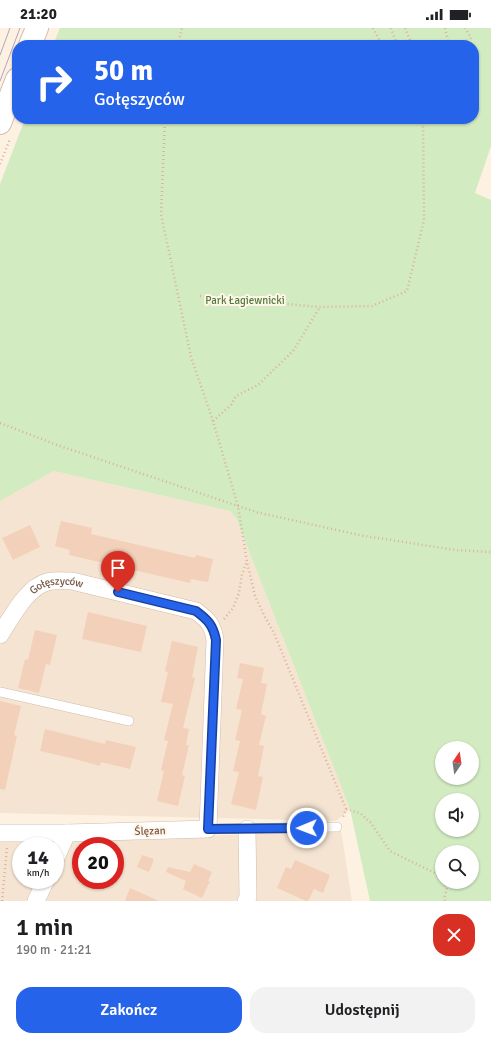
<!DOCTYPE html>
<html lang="pl">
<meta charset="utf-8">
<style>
:root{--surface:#fff;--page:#f2f2f2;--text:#202124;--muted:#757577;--accent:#2563eb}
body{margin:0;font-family:Signika,sans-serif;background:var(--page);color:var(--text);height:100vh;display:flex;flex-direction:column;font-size:15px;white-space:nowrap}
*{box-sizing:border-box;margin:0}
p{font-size:13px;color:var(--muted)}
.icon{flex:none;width:22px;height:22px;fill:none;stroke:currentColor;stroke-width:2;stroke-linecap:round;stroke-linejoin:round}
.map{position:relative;height:873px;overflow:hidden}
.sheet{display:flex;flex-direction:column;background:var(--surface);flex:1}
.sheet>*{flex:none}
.top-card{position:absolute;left:12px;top:12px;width:467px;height:84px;border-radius:16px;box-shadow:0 1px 3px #0004;background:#2563eb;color:#fff;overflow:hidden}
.needle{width:26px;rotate:13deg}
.buttons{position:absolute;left:435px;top:713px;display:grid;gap:8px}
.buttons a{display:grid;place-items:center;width:44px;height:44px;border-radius:50%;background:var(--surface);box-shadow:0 1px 3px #0004;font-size:20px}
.speed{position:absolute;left:12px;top:809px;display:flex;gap:8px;font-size:20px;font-weight:700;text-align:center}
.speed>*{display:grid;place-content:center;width:52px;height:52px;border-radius:50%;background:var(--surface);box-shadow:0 1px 3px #0004;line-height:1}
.speed small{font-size:10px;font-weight:400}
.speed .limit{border:6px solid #d22;background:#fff;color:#111}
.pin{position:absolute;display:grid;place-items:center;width:34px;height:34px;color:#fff;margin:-41px -17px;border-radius:50% 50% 50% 0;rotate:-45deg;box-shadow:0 0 4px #0007}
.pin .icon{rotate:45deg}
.me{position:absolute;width:44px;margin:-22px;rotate:269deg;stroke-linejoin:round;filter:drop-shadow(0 0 3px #0008)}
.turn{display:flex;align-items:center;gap:14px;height:84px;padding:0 16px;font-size:18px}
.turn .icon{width:52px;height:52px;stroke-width:2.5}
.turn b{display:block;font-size:28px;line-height:34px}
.round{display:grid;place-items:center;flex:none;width:42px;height:42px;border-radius:16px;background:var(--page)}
.summary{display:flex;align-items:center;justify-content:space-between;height:68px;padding:0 16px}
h1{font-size:24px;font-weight:600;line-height:30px}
.cta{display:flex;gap:8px;margin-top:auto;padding:8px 16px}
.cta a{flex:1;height:46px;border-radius:16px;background:var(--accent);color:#fff;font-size:16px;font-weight:600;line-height:46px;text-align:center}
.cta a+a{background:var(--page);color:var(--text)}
.status{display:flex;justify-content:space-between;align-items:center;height:28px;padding:0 20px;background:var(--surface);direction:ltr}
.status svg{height:11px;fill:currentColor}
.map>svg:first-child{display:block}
.residential{fill:#f5e4d1;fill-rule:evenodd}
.green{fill:#d2ebc1;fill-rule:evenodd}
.building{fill:#f3d0b9}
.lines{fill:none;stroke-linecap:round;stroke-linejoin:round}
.service-casing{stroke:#d1bcac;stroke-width:10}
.minor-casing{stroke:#d1bcac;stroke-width:18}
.secondary-casing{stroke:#d4bba9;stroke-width:24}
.path{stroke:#d8b39c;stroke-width:2.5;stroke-dasharray:1 3;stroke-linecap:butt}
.service{stroke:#fff;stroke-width:9}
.minor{stroke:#fff;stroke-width:17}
.secondary{stroke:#fff;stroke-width:22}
.tram{stroke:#b5a1c7;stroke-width:1}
.route-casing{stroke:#184099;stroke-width:10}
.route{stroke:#2563eb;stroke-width:7}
.labels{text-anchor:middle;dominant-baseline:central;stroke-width:4;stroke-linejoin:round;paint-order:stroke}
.park-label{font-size:11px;fill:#527c3f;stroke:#fff6e9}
.street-label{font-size:11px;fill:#765848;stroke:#fff6e9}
</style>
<div class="status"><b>21:20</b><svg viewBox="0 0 49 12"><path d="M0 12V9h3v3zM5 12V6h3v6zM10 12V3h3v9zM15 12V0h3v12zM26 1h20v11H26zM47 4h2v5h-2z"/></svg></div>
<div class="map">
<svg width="491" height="873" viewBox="0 0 491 873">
<rect width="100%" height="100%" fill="#fdf2e2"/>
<!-- residential -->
<path class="residential" d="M54,443L230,483L236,490L350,781L336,793L0,785V473Z
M341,802L352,873H0V812L72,814ZM21,818H55V852H21ZM81,818H115V852H81Z"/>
<!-- green -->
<path class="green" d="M60,0H491V118L475,165L491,172V873H370L350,781L236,490L230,483L54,443L0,473V156L25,91H474V17H53ZM442,720H472V750H442ZM442,772H472V802H442ZM442,824H472V854H442Z"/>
<!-- building -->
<path class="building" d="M61,493L92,500L91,506L195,530L196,527L213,531L208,554L191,551L190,555L69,527L70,522L55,518Z
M30,497L40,519L13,532L2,510Z
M88,584L147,598L141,624L82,611Z
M35,602L57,607L50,637L46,636L39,665L18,660L25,631L28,632Z
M172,613L198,619L192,649L195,650L183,700L189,701L186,717H189L182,747L185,748L178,778L157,773L164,743L161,742L168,713L164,712L173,676L161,674L168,644L165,643Z
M240,635L264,640L261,655L267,656L261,686L266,688L259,717L264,718L258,748L263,749L256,782L231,776L239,744L233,743L240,713L235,712L242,682L236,681L243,651L237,650Z
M0,673L21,678L14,707L17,708L5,762L0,761Z
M45,701L105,716L106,712L136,719L130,741L101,734L100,738L71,730L40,723Z
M142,827L154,831L149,844L137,839Z
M295,832L330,847L323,865L314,861L308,873H306L277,860L286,839L291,841Z
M194,836L212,844L208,853H210L202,870L183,861L186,853L166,844L168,839L190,844Z
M130,860L159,873H125Z"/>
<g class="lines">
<!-- service casing -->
<g class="service-casing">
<path id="service" d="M0,664L129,693
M208,801L337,799"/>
</g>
<!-- minor casing -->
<g class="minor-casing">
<g id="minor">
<path id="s1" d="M0,607C12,589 26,560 47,554C55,552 64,553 72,553L196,583C208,592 213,597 215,612L208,801L67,805H0"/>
<path d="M55,832L67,805"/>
<path d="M36,873L46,852"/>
<path d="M246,873L248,869L247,801"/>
</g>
</g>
<!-- secondary casing -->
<g class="secondary-casing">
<path id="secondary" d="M30,17L37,0
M0,95L17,51"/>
</g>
<!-- path -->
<path class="path" d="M373,0L382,17
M391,0L397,17
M405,0L412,17
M445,0L449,17
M178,17L182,0
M460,17L471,10L465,0
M165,91L161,186L191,329L213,393L238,478L247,534L255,568L265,589L274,605L346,781L343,789
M0,136L10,111
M200,268L320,279L372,278L407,263L424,192L423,91
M213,393L231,377L236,368L258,357L293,323L320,279
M0,395L57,417L256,484L359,507L455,522L491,524
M224,591L233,580L239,565L242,546L247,534
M346,781L360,785L371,795L390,823L435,845L442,854
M442,854L447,860L444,871L445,873
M2,873L7,820"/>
<!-- service -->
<use href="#service" class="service"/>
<!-- minor -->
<use href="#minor" class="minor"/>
<!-- secondary -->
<use href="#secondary" class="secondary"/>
<!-- tram -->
<path class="tram" d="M0,27L10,0
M0,53L20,0"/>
</g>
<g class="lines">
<!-- route casing -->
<g class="route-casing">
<path id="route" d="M118,564L196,583C208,592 213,597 216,612L208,801L307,800"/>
</g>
<!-- route -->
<use href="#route" class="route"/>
</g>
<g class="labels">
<!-- park labels -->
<g class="park-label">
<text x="245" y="272">Park Łagiewnicki</text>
</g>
<!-- street labels -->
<g class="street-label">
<text stroke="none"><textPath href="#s1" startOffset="81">Gołęszyców</textPath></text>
<text transform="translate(150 803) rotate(-2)">Ślęzan</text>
</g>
</g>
</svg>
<div class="buttons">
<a><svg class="needle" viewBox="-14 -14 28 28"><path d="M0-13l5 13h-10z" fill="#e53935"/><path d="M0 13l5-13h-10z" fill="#757577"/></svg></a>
<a><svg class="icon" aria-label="sound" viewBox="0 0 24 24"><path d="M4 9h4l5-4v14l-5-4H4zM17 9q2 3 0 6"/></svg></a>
<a><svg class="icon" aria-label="search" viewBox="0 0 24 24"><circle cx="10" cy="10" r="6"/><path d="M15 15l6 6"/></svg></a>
</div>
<div class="speed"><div>14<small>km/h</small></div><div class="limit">20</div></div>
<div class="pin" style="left:118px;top:564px;background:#d93025"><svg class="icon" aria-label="arrive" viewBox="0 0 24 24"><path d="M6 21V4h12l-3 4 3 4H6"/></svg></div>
<svg class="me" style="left:307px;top:800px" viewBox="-20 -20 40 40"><circle r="17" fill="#2563eb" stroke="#fff" stroke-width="3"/><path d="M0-11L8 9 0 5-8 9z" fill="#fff"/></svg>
<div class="top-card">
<div class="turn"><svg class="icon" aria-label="right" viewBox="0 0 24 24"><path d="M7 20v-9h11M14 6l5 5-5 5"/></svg><div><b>50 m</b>Gołęszyców</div></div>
</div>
</div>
<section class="sheet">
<div class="summary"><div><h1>1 min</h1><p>190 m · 21:21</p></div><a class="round" style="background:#d93025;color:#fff"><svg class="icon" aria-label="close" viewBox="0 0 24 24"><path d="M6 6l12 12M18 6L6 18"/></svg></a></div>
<div class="cta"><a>Zakończ</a><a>Udostępnij</a></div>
</section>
